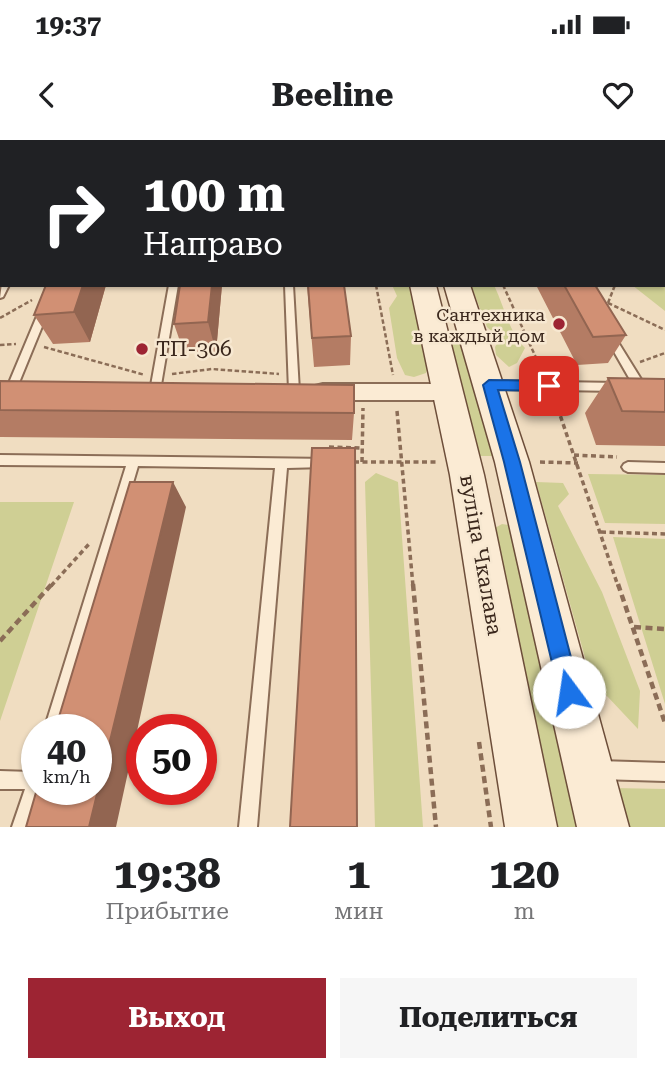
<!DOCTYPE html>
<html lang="ru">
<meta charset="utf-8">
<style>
:root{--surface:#fff;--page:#f6f6f6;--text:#202124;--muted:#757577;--accent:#9d2433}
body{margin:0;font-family:"Roboto Serif",serif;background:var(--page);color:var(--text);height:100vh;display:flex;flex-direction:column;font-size:26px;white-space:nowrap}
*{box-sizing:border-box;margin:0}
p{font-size:23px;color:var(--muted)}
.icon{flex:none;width:38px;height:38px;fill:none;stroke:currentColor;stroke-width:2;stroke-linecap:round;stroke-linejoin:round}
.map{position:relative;height:687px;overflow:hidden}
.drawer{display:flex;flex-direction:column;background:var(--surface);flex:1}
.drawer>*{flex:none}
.guide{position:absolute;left:0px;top:0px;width:665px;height:147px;box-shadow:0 2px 5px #0004;background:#202124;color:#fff;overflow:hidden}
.speed{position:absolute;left:21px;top:574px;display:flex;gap:14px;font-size:35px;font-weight:700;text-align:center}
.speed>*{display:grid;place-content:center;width:91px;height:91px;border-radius:50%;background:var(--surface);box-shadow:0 2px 5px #0004;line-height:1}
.speed small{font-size:18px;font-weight:400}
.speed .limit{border:10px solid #d22;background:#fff;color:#111}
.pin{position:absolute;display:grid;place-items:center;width:60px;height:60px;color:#fff;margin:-30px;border-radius:14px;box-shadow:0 4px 10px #0006}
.me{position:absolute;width:77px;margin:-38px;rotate:346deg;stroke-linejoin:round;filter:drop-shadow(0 0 5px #0008)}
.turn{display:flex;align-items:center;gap:24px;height:147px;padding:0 28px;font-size:32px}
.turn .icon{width:91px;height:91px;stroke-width:2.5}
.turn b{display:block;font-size:49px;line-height:60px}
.eta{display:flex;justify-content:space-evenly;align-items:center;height:119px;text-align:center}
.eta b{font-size:42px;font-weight:700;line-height:49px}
.primary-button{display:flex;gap:14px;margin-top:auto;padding:14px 28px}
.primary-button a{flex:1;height:80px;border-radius:0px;background:var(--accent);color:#fff;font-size:28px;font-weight:700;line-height:80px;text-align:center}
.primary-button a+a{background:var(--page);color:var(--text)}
.status{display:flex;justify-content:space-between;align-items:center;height:49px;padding:0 35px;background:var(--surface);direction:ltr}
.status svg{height:19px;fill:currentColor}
header{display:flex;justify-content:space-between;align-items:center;height:91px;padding:0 28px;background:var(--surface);font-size:32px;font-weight:700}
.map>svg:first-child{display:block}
.green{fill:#cfcf94}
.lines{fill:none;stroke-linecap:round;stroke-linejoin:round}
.lane-casing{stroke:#8b6d57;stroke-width:4}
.street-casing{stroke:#8b6d57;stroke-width:4}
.secondary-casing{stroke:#6d4e3a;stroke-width:3}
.path-far3{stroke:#8b6d57;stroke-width:2;stroke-dasharray:3.5 2;stroke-linecap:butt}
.path-far2{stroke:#8b6d57;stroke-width:2.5;stroke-dasharray:4.5 2.5;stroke-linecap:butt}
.path-far1{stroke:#8b6d57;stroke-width:3.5;stroke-dasharray:5 3.5;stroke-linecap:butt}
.path{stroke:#8b6d57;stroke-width:4.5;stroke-dasharray:7 4.5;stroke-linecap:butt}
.lane{fill:#fbebd4;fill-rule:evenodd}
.street{fill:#fbebd4;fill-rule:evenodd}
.secondary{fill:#fbebd4;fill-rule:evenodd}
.wall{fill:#b47c64}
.shaded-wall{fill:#926551}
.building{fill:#d19074;stroke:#926551;stroke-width:2}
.route{fill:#1a73e8;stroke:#114b97;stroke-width:2}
.poi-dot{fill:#9d2433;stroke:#f7e8d1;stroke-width:2.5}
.labels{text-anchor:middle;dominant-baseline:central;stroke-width:5;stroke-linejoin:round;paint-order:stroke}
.far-poi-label{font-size:18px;fill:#3a271c;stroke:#f7e8d1;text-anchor:end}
.poi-label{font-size:21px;fill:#3a271c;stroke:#f7e8d1;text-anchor:start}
.street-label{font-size:21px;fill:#3a271c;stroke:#f7e8d1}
</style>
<div class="status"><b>19:37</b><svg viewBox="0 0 49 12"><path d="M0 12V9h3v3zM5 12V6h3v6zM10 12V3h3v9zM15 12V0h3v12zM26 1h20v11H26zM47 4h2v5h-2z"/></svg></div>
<header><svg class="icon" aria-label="back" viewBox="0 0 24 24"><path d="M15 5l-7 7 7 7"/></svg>Beeline<svg class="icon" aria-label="heart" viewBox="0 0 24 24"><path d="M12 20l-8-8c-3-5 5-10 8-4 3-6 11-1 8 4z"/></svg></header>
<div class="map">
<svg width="665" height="687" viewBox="0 0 665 687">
<rect width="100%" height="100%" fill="#f0ddc1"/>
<!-- green -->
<path class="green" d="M663,94L665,97V171L632,145H663Z
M392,145L410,146C419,172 436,206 426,233L414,237L405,235L397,218L389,168L397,156Z
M471,145H494C504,166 509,192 525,208L517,223L509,227L496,215L495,207L500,199L487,187Z
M457,197L463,198L500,316H476L449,202Z
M376,333L398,342L423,687H375L365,342Z
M588,334L665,335V384L605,383Z
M536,342L563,343L569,354L558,366L602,452L640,551L638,589L591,539Z
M0,362H74L0,581Z
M502,384L514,386L588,687H550L493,398L495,388Z
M613,397L665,399V564Z
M613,648L665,649V687H623Z"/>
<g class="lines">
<!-- lane casing -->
<g class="lane-casing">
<path id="lane" d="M29,0H36L37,2H30Z
M553,0H560L561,2H554Z
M663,87H665V92H663Z
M2,143V145H9L3,157L0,158Z
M50,145H59L16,250L15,253H7L6,250Z
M169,145H178L160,251L155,255L150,251Z
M285,145H293L299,251L294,255L289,251Z
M610,193L613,194L644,244L645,247L644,250H636L605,196Z
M490,241L619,243L624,247L619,251L490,249L485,245Z
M0,315L330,319L332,322L330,325L326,327L287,328L257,687H239L275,328L138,326L60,590H44L126,326L0,325Z
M628,322L665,323V333L628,332L624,330L622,327L624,324Z
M599,621L665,623V641L599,639L593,636L590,630L593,624Z
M37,630V649H42L30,687H12L25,649H0V631L32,632Z"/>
</g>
<!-- street casing -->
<g class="street-casing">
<path id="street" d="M2,3V13H0V4Z
M323,244H448L456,246L459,252L456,258L448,260H323L315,258L312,252L315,246Z"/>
</g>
<!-- secondary casing -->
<g class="secondary-casing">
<path id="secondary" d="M394,0H412V2H394Z
M410,145H436L484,335L557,687H505L450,335Z
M444,145H470L529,322L629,687H577L495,322Z"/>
</g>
<!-- path-far3 -->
<path class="path-far3" d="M586,0L590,2"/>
<!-- path-far2 -->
<path class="path-far2" d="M376,145L393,235
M503,145L542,231
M608,163L665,190
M608,163L615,145
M0,178L32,160
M0,205L16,204
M44,207L145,235
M640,222L665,213
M172,234L212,229L279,234"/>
<!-- path-far1 -->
<path class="path-far1" d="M555,260L618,446
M397,271L413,446
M329,307L362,308
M574,315L617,317
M354,322H437
M362,322L363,268
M540,322L578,323
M601,392L665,394
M51,446L89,404"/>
<!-- path -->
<path class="path" d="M413,444L436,687
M618,444L665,583
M634,487L665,489
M0,501L52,444
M479,602L491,687"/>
<!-- lane -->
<use href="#lane" class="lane"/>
<!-- street -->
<use href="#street" class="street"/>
<!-- secondary -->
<use href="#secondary" class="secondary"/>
</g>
<!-- wall -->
<path class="wall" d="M162,0H183V2H163Z
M448,0H530L531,2H448Z
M642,0H665V36L663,33V2H643Z
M46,145H106L90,202L53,204L34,175Z
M180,145H222L216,212L184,213L174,184Z
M307,145H344L351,196L350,225L314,227Z
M536,145H595L626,195L608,223L577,225Z
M608,238L665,239V306L596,305L585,273Z
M0,241L354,273L352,300L0,297Z"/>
<!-- shaded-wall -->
<path class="shaded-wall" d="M96,0H111L110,2H95Z
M2,59V120L0,123V62Z
M83,145H106L90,202L74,172Z
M212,145H222L216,212L208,182Z
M173,342L186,367L116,687H89Z"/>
<!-- building -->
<path class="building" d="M56,0H96L95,2H55Z
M465,0H530L531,2H466Z
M0,17H2V59L0,62Z
M46,145H83L74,172L34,175Z
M180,145H212L208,182L174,184Z
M308,145H344L351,196L312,198Z
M564,145H595L626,195L593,197Z
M608,238L665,239V272L622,271Z
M0,241L354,245V273L0,270Z
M312,308H355L357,687H290Z
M130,342H173L89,687H26L37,649H96V590H55Z"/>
<!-- route -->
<path class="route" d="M489,240L549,241L556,246L549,251L498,250L520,322L580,552L577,559L569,562L562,559L559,552L504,322L483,245Z"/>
<!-- markers -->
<g class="poi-dot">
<circle cx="559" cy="184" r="7"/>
<circle cx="142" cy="209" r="7"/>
</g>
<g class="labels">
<!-- far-poi labels -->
<g class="far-poi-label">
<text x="545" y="174">Сантехника<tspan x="545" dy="21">в каждый дом</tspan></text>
</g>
<!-- poi labels -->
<g class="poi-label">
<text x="156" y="209">ТП-306</text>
</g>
<!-- street labels -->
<g class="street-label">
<text transform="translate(481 415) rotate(80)">вуліца Чкалава</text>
</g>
</g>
</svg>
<div class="speed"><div>40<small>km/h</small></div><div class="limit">50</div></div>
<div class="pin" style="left:549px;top:246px;background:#d93025"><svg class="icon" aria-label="arrive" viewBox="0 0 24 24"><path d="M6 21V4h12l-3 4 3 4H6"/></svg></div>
<svg class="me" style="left:569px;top:552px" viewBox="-20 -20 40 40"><circle r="19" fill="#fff"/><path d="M0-13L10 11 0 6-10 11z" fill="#1a73e8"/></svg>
<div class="guide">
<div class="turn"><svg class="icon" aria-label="right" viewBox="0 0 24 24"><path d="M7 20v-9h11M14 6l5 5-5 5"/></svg><div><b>100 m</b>Направо</div></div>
</div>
</div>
<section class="drawer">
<div class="eta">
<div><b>19:38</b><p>Прибытие</p></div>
<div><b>1</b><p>мин</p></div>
<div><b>120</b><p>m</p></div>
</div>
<div class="primary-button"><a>Выход</a><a>Поделиться</a></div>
</section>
